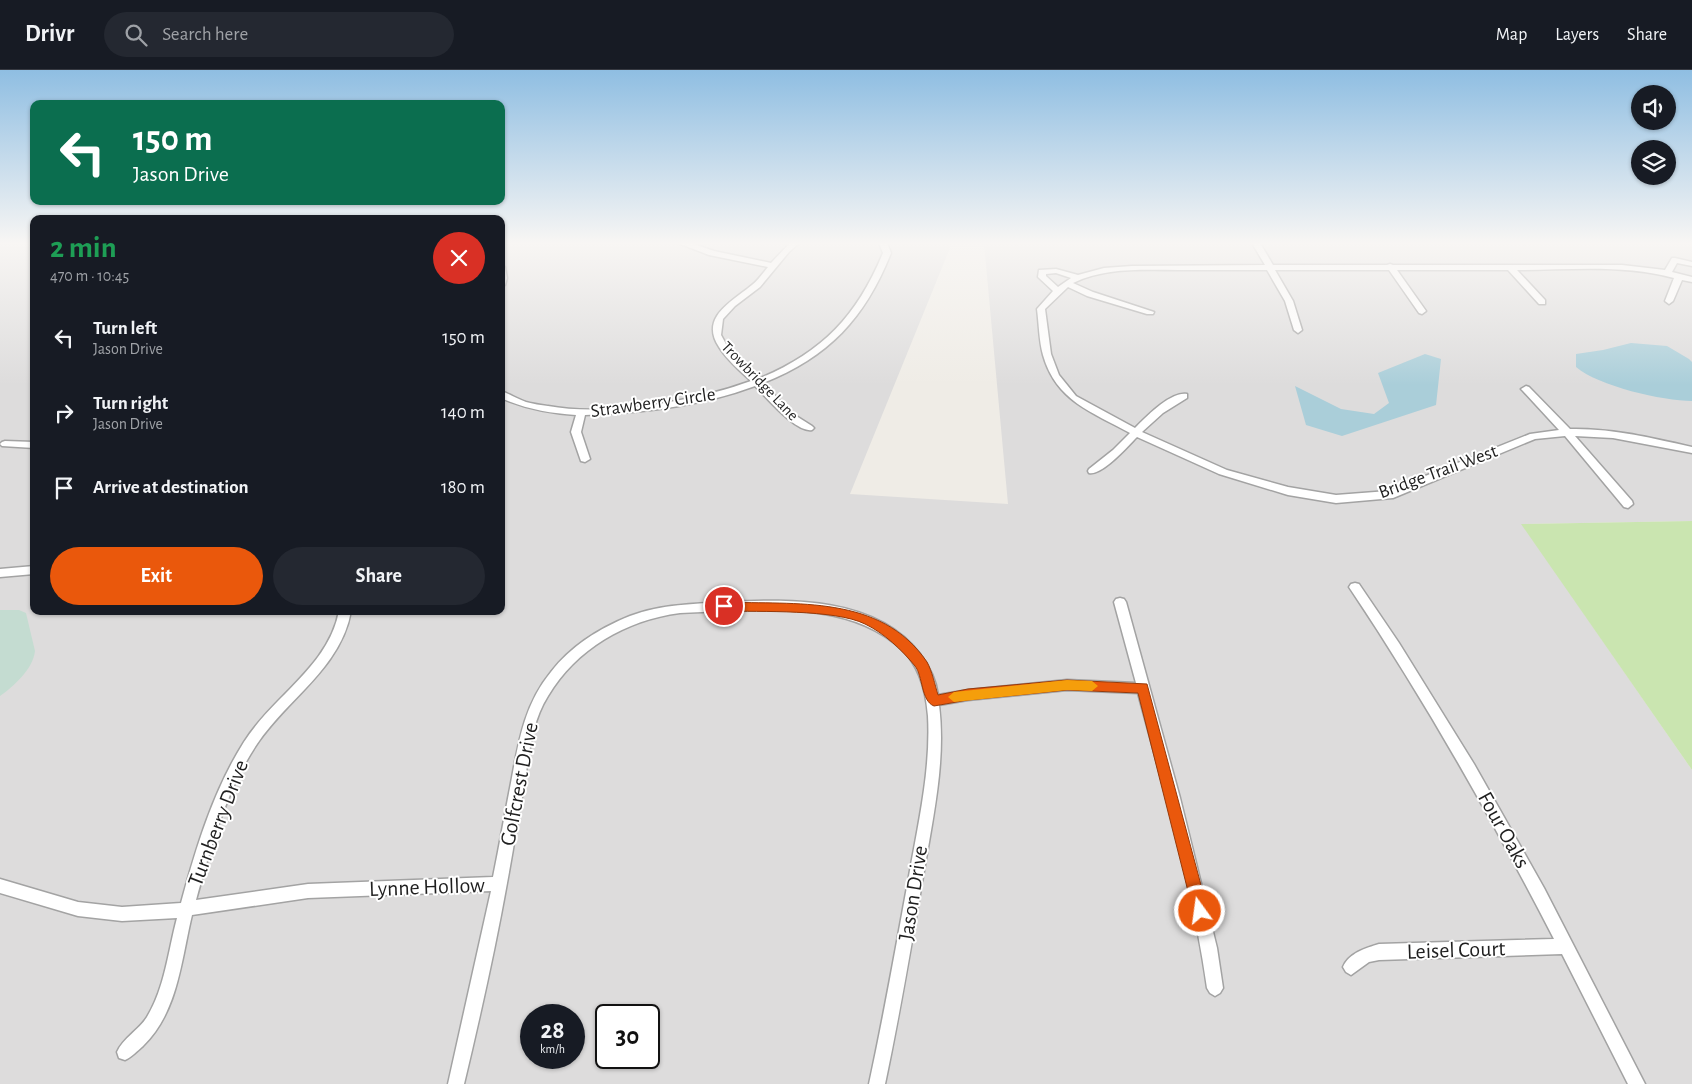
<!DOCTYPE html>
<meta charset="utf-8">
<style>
:root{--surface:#171b24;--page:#242831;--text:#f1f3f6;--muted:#9ea1a6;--line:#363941;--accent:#ea580c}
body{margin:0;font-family:"Alegreya Sans",sans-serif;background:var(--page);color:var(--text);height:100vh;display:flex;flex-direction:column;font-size:19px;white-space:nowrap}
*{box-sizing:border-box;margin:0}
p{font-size:16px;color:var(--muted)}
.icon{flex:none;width:28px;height:28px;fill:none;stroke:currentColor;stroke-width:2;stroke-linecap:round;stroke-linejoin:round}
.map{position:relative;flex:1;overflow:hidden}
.sheet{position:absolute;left:30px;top:145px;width:475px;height:400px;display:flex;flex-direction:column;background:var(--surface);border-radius:10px;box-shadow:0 1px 4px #0004}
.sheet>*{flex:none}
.hud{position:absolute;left:30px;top:30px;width:475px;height:105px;border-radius:10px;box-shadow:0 1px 4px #0004;background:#0b6e4f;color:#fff;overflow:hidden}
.fabs{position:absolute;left:1631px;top:15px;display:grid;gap:10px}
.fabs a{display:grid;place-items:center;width:45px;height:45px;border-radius:50%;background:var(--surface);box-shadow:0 1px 4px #0004;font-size:25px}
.speed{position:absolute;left:520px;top:934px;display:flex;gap:10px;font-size:25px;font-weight:700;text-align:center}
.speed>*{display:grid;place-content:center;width:65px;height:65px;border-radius:50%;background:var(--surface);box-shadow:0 1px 4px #0004;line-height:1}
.speed small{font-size:12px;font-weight:400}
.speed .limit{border:2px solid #111;border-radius:8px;background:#fff;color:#111}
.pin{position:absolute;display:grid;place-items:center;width:42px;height:42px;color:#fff;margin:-21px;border:2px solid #fff;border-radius:50%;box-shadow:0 1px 5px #0007}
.me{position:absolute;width:55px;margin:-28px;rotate:346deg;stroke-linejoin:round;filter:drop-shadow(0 0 4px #0008)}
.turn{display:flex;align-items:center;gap:18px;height:105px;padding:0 20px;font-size:22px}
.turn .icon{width:65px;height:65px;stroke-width:2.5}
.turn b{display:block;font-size:35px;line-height:42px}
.round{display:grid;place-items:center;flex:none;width:52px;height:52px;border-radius:26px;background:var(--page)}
.head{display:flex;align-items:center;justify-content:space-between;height:85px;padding:0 20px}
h1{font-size:30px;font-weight:600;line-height:38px;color:#1e9e55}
.primary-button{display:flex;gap:10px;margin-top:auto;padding:10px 20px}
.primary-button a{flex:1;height:58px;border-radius:30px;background:var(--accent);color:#fff;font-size:20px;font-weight:600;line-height:58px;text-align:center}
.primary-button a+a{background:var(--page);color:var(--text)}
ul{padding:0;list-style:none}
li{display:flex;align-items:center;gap:15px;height:75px;padding:0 20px}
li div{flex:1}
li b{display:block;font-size:19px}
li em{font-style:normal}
header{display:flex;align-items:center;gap:30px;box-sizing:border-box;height:70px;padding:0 25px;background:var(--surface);border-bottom:1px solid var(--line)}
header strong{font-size:24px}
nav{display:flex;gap:28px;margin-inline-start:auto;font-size:18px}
.search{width:350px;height:45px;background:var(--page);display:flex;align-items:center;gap:12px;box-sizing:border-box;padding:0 18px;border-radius:28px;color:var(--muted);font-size:19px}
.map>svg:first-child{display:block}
.residential{fill:#dddcdc;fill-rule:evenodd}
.grass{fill:#cae5b0}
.wetland{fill:#c4dcd1}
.water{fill:#aaced9}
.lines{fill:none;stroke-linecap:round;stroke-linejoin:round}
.minor-casing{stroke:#a3a3a3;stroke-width:3}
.minor{fill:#fff;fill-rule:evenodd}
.route{fill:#ea580c;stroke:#983908}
.slow{fill:#f59e0b}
.labels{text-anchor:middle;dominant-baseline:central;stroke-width:4;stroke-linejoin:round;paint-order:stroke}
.far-street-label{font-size:16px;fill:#1f1f1f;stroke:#fff}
.street-label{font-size:19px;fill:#1f1f1f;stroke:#fff}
.near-street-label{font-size:22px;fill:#1f1f1f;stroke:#fff}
</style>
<header>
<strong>Drivr</strong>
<div class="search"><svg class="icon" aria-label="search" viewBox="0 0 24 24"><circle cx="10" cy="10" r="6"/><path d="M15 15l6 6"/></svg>Search here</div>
<nav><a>Map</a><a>Layers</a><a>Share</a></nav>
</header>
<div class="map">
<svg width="1692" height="1014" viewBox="0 0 1692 1014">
<rect width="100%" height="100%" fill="#efece6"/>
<!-- residential -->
<path class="residential" d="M0,173H34V541H501V173H952L850,424L1008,434L984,173H1692V451L1522,454L1692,700V1014H0ZM531,945H574V988H531ZM606,945H649V988H606Z"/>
<!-- grass -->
<path class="grass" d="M1692,451V700L1521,454Z"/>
<!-- wetland -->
<path class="wetland" d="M0,540H19L26,543L35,581C33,599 14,616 0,626Z"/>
<!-- water -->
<path class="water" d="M1631,273L1667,276L1689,289L1692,292V331C1663,331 1598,316 1576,297V284L1603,280Z
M1425,284L1441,289L1436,335L1342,366L1306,355L1295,316L1341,339L1374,344L1389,333L1378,303Z"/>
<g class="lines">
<!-- minor casing -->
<g class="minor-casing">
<path id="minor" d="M678,173H691L714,181L771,193L790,173H799L789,182L760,217L735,236L723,249L721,265L727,276L758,309C822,283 857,246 883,183L879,173H887L891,183C865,248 829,287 763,313L793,344L812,356L814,358L812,360C796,363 767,328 755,316C701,336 643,343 585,345L581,362L590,389L585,392L581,391L571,362L576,345C549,343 526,339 501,328V321C510,324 517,329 526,332C533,334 541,335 548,336C606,347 696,331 751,311C740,301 727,290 719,277C699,247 733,231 752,215C758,210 763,203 768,197L709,185Z
M1252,173H1260L1273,195H1387L1390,194L1393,195H1622L1665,200L1672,188H1675L1692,192V196L1677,193L1672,202L1692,207V212L1682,210L1673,231L1669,234L1665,231L1674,208C1624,194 1568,200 1517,200L1545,230V234H1539L1508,200H1397L1426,241L1422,244L1419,243L1389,200H1275L1293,231L1302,260L1298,263L1294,260L1285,231L1267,200C1238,200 1208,200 1179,200C1144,200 1106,197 1073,213L1093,222L1154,242L1153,244H1147L1087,226L1068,217L1045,239L1051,284L1059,305L1076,326L1135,358C1146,347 1171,321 1187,324V328L1163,343L1142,362L1227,400L1288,417L1336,425L1388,421L1530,364L1559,360L1523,321L1521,319L1526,316L1529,317L1570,359C1611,358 1652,368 1692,377V383L1613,368L1575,366L1632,431L1633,434L1628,438L1624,437L1565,366L1535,369L1393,428L1336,433L1288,425L1219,404L1137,367C1128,376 1102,406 1089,403L1088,401L1089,399L1113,380L1130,363C1092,342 1056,331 1043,285C1039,271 1039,254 1037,239L1053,221L1038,207L1039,200L1056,199L1078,205L1104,198L1132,196L1265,195ZM1056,203L1071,208L1058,217L1046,206V204Z
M501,195L505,197L507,208L505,215L501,217Z
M5,371L34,372V378L2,376L0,374L2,372Z
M34,496V504L0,507V499Z
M1355,513L1359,514L1399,573L1474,694L1544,818L1645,1014H1628L1562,884L1379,890L1369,892L1351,905L1346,902L1343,897C1349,883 1366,878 1379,874L1554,869C1492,749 1426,632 1351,520L1349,517L1351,514Z
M1120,528L1124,529L1126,532L1180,728L1217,878L1223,918L1220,923L1215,926L1210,923L1207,918C1193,818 1164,720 1138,623L1067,620L968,630L939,635C946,690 933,747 924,801C912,872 900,943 885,1014H869C884,945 896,876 909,806C918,754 931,700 928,646C926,621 920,596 901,579C855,535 782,539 724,541C709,542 695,542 680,543C626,550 576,579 548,626C531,653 529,685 524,716C518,748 513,781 507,813C495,880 480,947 464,1014H448L491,821L308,828L192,845C181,891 178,942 143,976C137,981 132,987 125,990L119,988L117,982C123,968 139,960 147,947C165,917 168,882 177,848L122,851L78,846L0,823V809L78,832L122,837L181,833C196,778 213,721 244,672C273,626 329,596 339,541H351C341,598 288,628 257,674C226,720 211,777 196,830L308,814L493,807C499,778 504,748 510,718C518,676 523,636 551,602C571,576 600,558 630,546C662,534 694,534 727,532C791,529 877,527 920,584C929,596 936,610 938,625L968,620L1067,610L1136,613L1114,532L1116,529Z"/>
</g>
<!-- minor -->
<use href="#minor" class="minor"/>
</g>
<!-- sky -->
<linearGradient id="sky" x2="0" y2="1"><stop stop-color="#8fbee2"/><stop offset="0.55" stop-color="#f8f6f4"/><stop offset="1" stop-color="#f8f6f4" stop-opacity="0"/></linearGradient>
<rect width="1692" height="315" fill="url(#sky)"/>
<!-- route -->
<path class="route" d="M724,532C795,535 881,524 927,592C932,601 935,615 938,625L968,619L1067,610L1147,614L1208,841L1205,846L1200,848L1195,846L1193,841L1138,623L1067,620L968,630L934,636C921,631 923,606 915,596C902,580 884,563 865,554C835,539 759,542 724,541L718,536Z"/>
<!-- slow -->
<path class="slow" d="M1067,610L1092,611L1098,616L1092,621L1067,620L954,632L948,627L954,622Z"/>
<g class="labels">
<!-- far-street labels -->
<g class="far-street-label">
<text transform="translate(760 311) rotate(46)">Trowbridge Lane</text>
</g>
<!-- street labels -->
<g class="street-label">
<text transform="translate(653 333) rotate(-8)">Strawberry Circle</text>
<text transform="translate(1438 402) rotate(-20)">Bridge Trail West</text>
</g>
<!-- near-street labels -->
<g class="near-street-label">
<text transform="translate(519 714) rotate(-79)">Golfcrest Drive</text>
<text transform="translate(218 753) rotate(-69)">Turnberry Drive</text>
<text transform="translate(1504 760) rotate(61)">Four Oaks</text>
<text transform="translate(427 817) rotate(-2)">Lynne Hollow</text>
<text transform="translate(913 823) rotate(-81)">Jason Drive</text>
<text transform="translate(1456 880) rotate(-2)">Leisel Court</text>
</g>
</g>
</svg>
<div class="fabs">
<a><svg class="icon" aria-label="sound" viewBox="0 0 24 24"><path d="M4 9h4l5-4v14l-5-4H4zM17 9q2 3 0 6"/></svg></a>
<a><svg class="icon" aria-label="layers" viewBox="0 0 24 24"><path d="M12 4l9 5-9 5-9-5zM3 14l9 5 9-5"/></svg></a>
</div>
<div class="speed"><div>28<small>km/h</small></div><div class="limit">30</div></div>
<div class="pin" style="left:724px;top:536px;background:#d93025"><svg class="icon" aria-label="arrive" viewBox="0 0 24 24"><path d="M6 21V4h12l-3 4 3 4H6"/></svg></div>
<svg class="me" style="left:1200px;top:841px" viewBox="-20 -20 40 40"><circle r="17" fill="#ea580c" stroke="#fff" stroke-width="3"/><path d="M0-11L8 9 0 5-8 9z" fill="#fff"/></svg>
<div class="hud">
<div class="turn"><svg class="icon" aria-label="left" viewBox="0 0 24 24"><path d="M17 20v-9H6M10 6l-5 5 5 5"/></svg><div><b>150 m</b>Jason Drive</div></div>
</div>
<section class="sheet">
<div class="head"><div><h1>2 min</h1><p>470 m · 10:45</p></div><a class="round" style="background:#d93025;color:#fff"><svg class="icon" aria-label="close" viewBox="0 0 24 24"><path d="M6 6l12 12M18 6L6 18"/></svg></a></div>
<ul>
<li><svg class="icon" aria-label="left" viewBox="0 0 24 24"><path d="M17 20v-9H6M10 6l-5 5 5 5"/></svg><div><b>Turn left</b><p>Jason Drive</p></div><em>150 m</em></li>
<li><svg class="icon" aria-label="right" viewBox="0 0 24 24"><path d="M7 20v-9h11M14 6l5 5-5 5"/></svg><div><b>Turn right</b><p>Jason Drive</p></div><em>140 m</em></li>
<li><svg class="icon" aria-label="arrive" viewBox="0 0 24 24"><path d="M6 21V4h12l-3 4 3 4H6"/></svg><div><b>Arrive at destination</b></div><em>180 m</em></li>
</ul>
<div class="primary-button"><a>Exit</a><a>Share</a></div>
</section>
</div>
